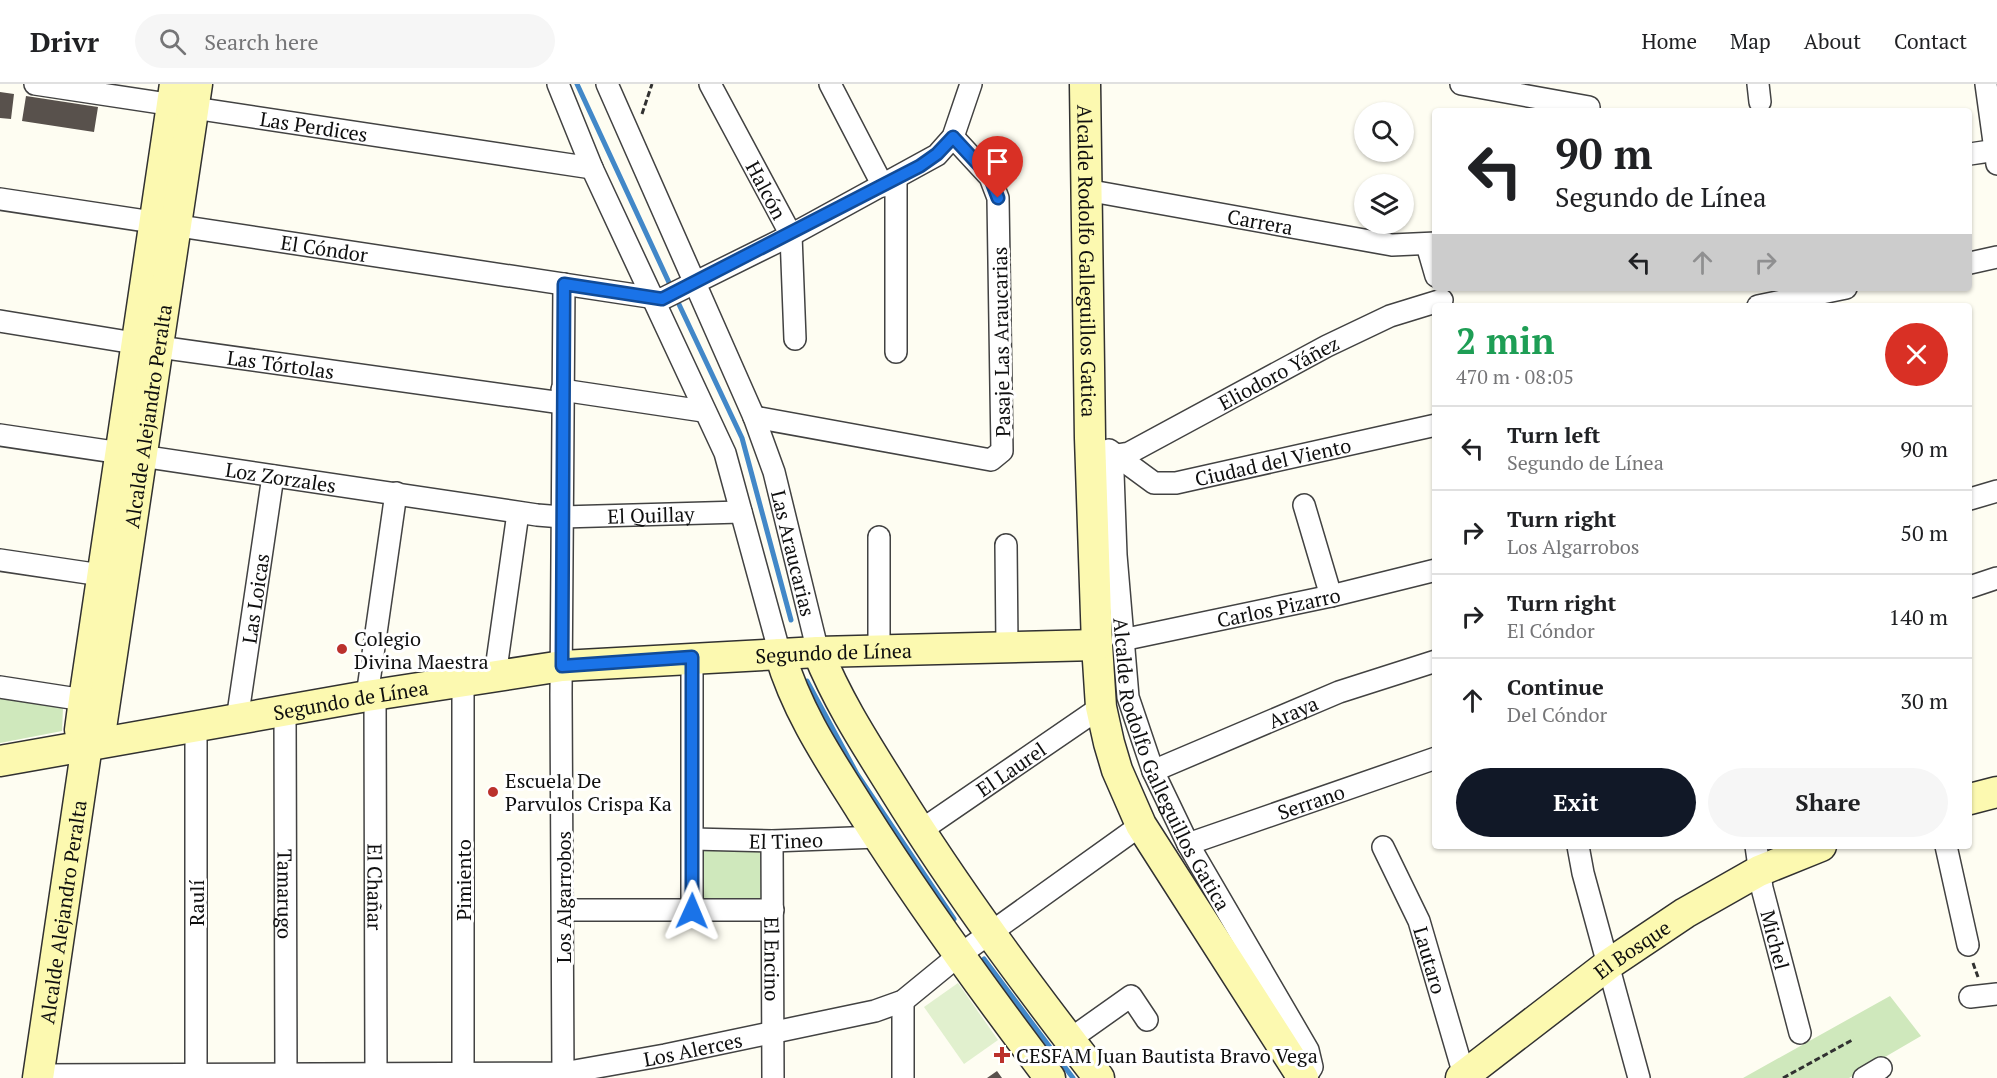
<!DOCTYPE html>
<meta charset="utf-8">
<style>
:root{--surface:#fff;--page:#f6f6f6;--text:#202124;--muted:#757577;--line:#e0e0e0;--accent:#111827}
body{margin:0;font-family:"PT Serif",serif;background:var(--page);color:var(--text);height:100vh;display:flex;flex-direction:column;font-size:22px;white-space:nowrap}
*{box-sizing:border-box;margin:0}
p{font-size:20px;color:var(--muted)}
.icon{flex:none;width:33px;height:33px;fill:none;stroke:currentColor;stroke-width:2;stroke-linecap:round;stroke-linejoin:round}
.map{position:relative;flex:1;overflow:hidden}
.panel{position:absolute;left:1432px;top:219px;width:540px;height:546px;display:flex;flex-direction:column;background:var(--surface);border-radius:6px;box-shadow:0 2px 4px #0004}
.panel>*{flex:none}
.top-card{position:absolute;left:1432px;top:24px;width:540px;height:183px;border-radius:6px;box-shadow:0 2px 4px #0004;background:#fff;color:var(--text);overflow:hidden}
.buttons{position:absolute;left:1354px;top:18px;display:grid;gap:12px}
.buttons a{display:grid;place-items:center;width:60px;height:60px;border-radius:50%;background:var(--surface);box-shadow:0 2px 4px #0004;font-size:30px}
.pin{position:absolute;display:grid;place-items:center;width:51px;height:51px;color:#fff;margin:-62px -26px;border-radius:50% 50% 50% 0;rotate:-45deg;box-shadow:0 0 6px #0007}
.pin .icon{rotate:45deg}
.me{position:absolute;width:66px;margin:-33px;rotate:1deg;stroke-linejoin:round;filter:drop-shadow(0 0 4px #0008)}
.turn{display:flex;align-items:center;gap:21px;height:126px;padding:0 24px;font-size:27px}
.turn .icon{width:78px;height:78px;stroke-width:2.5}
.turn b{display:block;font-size:42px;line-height:51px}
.lanes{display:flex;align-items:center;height:57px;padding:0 24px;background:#0003;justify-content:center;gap:30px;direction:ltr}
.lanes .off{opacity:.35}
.round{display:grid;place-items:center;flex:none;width:63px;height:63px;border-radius:32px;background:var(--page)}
.headline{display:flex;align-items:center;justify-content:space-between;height:102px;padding:0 24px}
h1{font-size:36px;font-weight:600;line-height:45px;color:#1e9e55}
.cta{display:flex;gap:12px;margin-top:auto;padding:12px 24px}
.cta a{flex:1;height:69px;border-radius:36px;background:var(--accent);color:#fff;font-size:24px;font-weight:600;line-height:69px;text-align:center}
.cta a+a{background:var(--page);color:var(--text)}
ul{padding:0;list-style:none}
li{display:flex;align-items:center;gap:18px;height:84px;padding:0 24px;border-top:2px solid var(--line)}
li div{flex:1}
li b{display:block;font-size:22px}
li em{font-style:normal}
header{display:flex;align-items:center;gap:36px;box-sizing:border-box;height:84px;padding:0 30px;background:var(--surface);border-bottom:2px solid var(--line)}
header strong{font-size:28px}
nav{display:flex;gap:33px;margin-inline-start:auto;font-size:21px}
.search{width:420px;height:54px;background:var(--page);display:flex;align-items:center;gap:15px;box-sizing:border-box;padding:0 21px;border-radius:33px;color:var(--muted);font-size:22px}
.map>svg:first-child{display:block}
.green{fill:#cfe8bc}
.pitch{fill:#e1f0ce}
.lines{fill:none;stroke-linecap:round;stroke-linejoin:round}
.stream{stroke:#4288c8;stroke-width:5}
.building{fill:#58514c}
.street-casing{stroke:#424242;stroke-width:24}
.secondary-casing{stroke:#313131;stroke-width:33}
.path{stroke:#313131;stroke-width:3;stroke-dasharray:6 3;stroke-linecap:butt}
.street{stroke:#fff;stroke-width:21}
.secondary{stroke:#fcf9b0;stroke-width:30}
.route-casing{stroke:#114b97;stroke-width:15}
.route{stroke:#1a73e8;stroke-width:10}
.poi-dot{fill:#bb312c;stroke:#fff;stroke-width:2}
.labels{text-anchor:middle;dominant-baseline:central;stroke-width:6;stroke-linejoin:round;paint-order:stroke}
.street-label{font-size:20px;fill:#0f0f0f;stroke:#fff}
.poi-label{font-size:20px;fill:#0f0f0f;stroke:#fff;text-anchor:start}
</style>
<header>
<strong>Drivr</strong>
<div class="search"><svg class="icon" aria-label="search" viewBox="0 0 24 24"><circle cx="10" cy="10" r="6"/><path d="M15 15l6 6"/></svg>Search here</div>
<nav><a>Home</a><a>Map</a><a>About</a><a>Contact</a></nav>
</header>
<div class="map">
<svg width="1997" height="994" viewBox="0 0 1997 994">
<rect width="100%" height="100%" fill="#fefdf2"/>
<!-- green -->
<path class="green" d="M0,614L63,624L62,647L0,659Z
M698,760L762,762L763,814L701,815Z
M1890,912L1921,952L1849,994H1743Z"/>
<!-- pitch -->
<path class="pitch" d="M958,899L998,956L964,980L924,923Z"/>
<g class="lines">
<!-- stream -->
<path class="stream" d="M577,0L672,205
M676,214L742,354L791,536
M807,597L857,690L954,835
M984,875L1073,994"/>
</g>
<!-- building -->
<path class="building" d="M0,8L14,10L11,35L0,34Z
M26,12L98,23L94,48L22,37Z
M997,987L1002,994H987Z"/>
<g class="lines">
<!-- street casing -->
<g class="street-casing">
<g id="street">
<path id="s1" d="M35,0L592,84"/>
<path d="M558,0L592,84L725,369L780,570"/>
<path id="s2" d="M607,0L754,333L774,388L818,568"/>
<path id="s3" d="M710,0L791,151L795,255"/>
<path d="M830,0L883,102"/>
<path d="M1461,0L1589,23"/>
<path d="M1758,0L1760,18"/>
<path d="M1986,0L1997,80"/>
<path d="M1970,70L1997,66"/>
<path d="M896,95V268"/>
<path id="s4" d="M1086,106L1392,161L1436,159"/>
<path id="s5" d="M0,115L662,215L791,151L937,71L953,53L971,0"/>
<path d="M1427,161L1436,192"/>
<path d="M1970,179L1997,173"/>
<path d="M1758,222L1846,204"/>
<path id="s6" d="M0,237L159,263L562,319"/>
<path d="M562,306L703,327"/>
<path d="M754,333L991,376L1002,367L998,114L990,93L953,53"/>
<path id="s7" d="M0,351L537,431L562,433L741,428"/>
<path id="s8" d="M1109,366L1154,399H1176L1436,341"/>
<path id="s9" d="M1117,371L1113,389L1116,471L1128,613L1153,687L1188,760L1308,966L1312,983L1305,994"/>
<path id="s10" d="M1117,371L1129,369L1327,262L1390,232L1442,216"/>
<path d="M1970,415L1997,407"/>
<path d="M1304,421L1331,512"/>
<path d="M879,453V567"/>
<path d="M1006,461L1007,562"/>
<path d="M0,476L101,491"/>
<path d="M1970,503L1997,494"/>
<path id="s11" d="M1122,556L1331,512L1436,486"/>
<path d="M692,573V827"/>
<path d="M495,592L518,429"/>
<path d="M463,598V994"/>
<path d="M0,603L84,616"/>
<path id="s12" d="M375,611L376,994"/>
<path d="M367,612L396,409"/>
<path id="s13" d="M285,627L286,994"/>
<path id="s14" d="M237,636L273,392"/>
<path d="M196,644V994"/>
<path id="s15" d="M1153,687L1339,608L1436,577"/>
<path id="s16" d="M920,747L1101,623"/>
<path id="s17" d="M693,755L772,757L878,753"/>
<path id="s18" d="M772,757L773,994"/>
<path id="s19" d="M1188,760L1436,674"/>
<path d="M1578,762L1583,789L1639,994"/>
<path id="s20" d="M1756,762L1762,804L1800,949"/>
<path d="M1946,762L1968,861"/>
<path id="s21" d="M1383,763L1419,837L1464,991"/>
<path d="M564,826H773"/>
<path d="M1970,913L1997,910"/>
<path d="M1069,956L1131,912L1147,936"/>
<path id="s22" d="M39,991L563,989L665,971L875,927L903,917L958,872L1141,741"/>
<path d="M563,994L561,610L564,200"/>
<path d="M903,994V917"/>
<path d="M1864,994L1881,984"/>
</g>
</g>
<!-- secondary casing -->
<g class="secondary-casing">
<g id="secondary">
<path id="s23" d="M1085,0L1090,354L1097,561L1101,623L1109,659L1117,686L1141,741L1303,994"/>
<path d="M818,568C838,618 867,662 895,707C957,807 1027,901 1099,994"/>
<path d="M780,570C797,628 829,675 861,726C920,819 984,907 1050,994"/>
<path d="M87,661L80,646L84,616L175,0"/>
<path id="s24" d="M0,677L367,612L562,582L818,568L1097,561"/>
<path d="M1970,715L1997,708"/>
<path id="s25" d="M38,994L87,661L101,644L197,0"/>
<path id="s26" d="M1461,994L1609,880L1685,829L1759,787L1821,762"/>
</g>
</g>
<!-- path -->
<path class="path" d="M642,30L652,0
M1973,879L1978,893
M1783,994L1854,955"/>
<!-- street -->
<use href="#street" class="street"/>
<!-- secondary -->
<use href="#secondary" class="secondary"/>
</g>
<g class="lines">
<!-- route casing -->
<g class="route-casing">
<path id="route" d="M692,827V573L562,582L564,200L662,215L920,82L937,70L953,53L990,93L998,114"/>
</g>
<!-- route -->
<use href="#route" class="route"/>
</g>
<!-- markers -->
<g class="poi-dot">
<circle cx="342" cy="565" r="6"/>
<circle cx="493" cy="708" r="6"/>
<path d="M999 962h6v6h6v6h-6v6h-6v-6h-6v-6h6z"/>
</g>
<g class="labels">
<!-- street labels -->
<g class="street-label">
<text stroke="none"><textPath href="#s1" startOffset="282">Las Perdices</textPath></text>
<text stroke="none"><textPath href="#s3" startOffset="120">Halcón</textPath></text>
<text stroke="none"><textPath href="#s4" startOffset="177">Carrera</textPath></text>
<text stroke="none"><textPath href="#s5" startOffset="328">El Cóndor</textPath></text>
<text stroke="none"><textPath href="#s23" startOffset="177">Alcalde Rodolfo Galleguillos Gatica</textPath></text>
<text transform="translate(1001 258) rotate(-91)">Pasaje Las Araucarias</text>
<text stroke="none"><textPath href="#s6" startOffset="284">Las Tórtolas</textPath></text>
<text stroke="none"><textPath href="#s10" startOffset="182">Eliodoro Yáñez</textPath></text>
<text stroke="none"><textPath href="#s25" startOffset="674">Alcalde Alejandro Peralta</textPath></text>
<text stroke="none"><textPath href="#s8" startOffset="177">Ciudad del Viento</textPath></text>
<text stroke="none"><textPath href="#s7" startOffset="284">Loz Zorzales</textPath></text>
<text stroke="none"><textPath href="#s7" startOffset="657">El Quillay</textPath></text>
<text stroke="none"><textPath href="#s2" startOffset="506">Las Araucarias</textPath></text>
<text stroke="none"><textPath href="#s14" startOffset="123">Las Loicas</textPath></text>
<text stroke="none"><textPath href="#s11" startOffset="160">Carlos Pizarro</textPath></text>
<text stroke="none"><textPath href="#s24" startOffset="842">Segundo de Línea</textPath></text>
<text stroke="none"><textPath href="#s24" startOffset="356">Segundo de Línea</textPath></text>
<text stroke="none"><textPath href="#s15" startOffset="152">Araya</textPath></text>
<text stroke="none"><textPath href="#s9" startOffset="320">Alcalde Rodolfo Galleguillos Gatica</textPath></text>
<text stroke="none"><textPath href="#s16" startOffset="110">El Laurel</textPath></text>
<text stroke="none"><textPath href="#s19" startOffset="130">Serrano</textPath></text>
<text stroke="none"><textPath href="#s17" startOffset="93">El Tineo</textPath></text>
<text transform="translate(463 796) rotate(-90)">Pimiento</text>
<text stroke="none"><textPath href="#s12" startOffset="192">El Chañar</textPath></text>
<text stroke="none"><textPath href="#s13" startOffset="183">Tamarugo</textPath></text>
<text transform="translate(563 813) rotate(-90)">Los Algarrobos</text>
<text transform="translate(196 819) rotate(-90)">Raulí</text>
<text stroke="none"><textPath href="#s25" startOffset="168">Alcalde Alejandro Peralta</textPath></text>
<text stroke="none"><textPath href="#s20" startOffset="96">Michel</textPath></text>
<text stroke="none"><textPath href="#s26" startOffset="214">El Bosque</textPath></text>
<text stroke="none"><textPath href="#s18" startOffset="118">El Encino</textPath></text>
<text stroke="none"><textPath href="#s21" startOffset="123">Lautaro</textPath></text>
<text stroke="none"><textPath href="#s22" startOffset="656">Los Alerces</textPath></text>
</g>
<!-- poi labels -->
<g class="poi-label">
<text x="354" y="554">Colegio<tspan x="354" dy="23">Divina Maestra</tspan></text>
<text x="505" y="696">Escuela De<tspan x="505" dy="23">Parvulos Crispa Ka</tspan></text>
<text x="1016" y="971">CESFAM Juan Bautista Bravo Vega</text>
</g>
</g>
</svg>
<div class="buttons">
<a><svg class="icon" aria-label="search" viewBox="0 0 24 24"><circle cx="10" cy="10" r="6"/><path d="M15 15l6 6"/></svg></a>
<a><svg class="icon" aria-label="layers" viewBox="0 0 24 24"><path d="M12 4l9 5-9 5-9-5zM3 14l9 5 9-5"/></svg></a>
</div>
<div class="pin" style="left:998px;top:114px;background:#d93025"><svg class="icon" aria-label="arrive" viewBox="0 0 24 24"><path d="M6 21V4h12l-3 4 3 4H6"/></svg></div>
<svg class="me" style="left:692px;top:827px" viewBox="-20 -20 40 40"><path d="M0-17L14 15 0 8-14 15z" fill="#1a73e8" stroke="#fff" stroke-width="4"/></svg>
<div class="top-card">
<div class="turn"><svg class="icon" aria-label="left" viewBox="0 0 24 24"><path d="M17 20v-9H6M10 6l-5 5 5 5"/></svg><div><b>90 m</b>Segundo de Línea</div></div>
<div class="lanes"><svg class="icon" aria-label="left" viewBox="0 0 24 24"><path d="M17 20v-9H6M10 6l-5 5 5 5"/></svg><svg class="icon off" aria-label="ahead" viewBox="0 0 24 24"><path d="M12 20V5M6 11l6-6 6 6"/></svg><svg class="icon off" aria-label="right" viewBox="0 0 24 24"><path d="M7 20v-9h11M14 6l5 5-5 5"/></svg></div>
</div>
<section class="panel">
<div class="headline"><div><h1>2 min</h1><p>470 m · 08:05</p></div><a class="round" style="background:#d93025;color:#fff"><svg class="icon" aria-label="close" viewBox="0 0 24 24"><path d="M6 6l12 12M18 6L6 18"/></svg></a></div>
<ul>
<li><svg class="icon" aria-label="left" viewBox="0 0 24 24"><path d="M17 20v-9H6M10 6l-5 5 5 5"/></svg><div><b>Turn left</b><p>Segundo de Línea</p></div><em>90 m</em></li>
<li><svg class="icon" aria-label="right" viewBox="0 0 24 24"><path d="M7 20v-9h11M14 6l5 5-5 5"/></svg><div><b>Turn right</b><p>Los Algarrobos</p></div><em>50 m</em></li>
<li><svg class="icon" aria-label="right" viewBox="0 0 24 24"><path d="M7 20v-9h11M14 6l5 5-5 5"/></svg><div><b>Turn right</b><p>El Cóndor</p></div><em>140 m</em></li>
<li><svg class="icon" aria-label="ahead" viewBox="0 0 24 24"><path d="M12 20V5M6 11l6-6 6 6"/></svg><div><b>Continue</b><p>Del Cóndor</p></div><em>30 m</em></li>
</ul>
<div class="cta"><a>Exit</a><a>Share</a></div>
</section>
</div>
